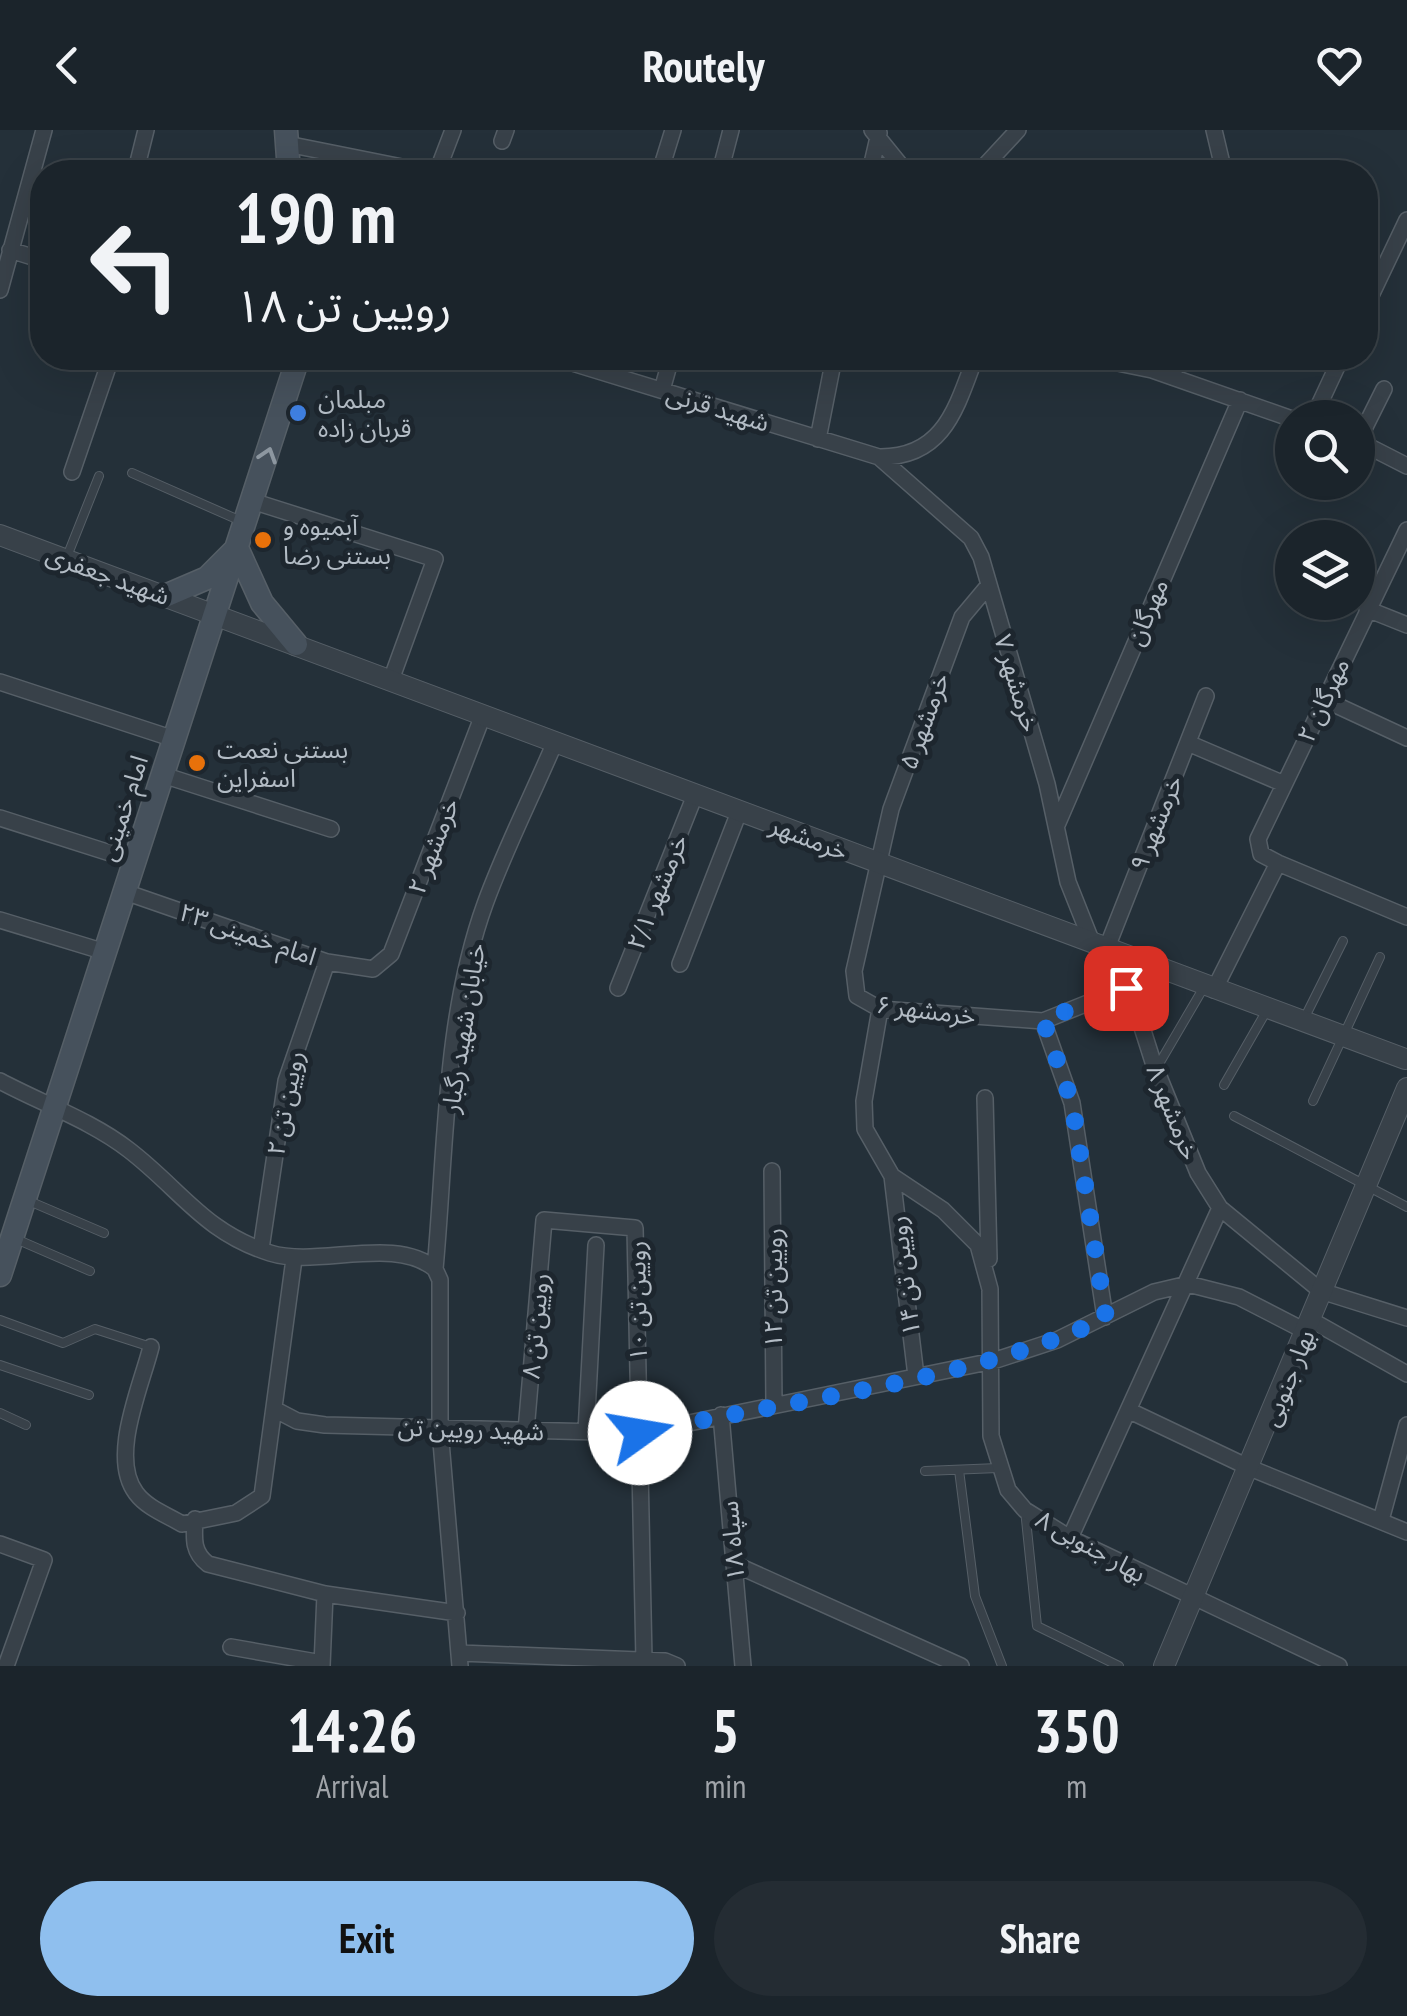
<!DOCTYPE html>
<meta charset="utf-8">
<style>
:root{--surface:#1b242b;--page:#242c33;--text:#f1f3f6;--muted:#a0a4a9;--line:#394147;--accent:#8fbfee}
body{margin:0;font-family:"PT Sans Narrow","Noto Sans Arabic",sans-serif;background:var(--page);color:var(--text);height:100vh;display:flex;flex-direction:column;font-size:38px;white-space:nowrap}
*{box-sizing:border-box;margin:0}
p{font-size:32px;color:var(--muted)}
.icon{flex:none;width:55px;height:55px;fill:none;stroke:currentColor;stroke-width:2;stroke-linecap:round;stroke-linejoin:round}
.map{position:relative;height:1536px;overflow:hidden}
.details{display:flex;flex-direction:column;background:var(--surface);flex:1}
.details>*{flex:none}
.top-card{position:absolute;left:30px;top:30px;width:1348px;height:210px;border-radius:40px;box-shadow:0 10px 40px #0002,0 0 0 2px var(--line);background:#1b242b;color:var(--text);overflow:hidden}
.tools{position:absolute;left:1275px;top:270px;display:grid;gap:20px}
.tools a{display:grid;place-items:center;width:100px;height:100px;border-radius:50%;background:var(--surface);box-shadow:0 10px 40px #0002,0 0 0 2px var(--line);font-size:50px}
.pin{position:absolute;display:grid;place-items:center;width:85px;height:85px;color:#fff;margin:-42px;border-radius:20px;box-shadow:0 5px 15px #0006}
.me{position:absolute;width:110px;margin:-55px;rotate:77deg;stroke-linejoin:round;filter:drop-shadow(0 0 8px #0008)}
.turn{display:flex;align-items:center;gap:35px;height:210px;padding:0 40px;font-size:45px}
.turn .icon{width:130px;height:130px;stroke-width:2.5}
.turn b{display:block;font-size:70px;line-height:85px}
.eta{display:flex;justify-content:space-evenly;align-items:center;height:170px;text-align:center}
.eta b{font-size:60px;font-weight:700;line-height:70px}
.button{display:flex;gap:20px;margin-top:auto;padding:20px 40px}
.button a{flex:1;height:115px;border-radius:60px;background:var(--accent);color:#111;font-size:40px;font-weight:700;line-height:115px;text-align:center}
.button a+a{background:var(--page);color:var(--text)}
header{display:flex;justify-content:space-between;align-items:center;height:130px;padding:0 40px;background:var(--surface);font-size:45px;font-weight:700}
.map>svg:first-child{display:block}
.lines{fill:none;stroke-linecap:round;stroke-linejoin:round}
.service-casing{stroke:#565f67;stroke-width:10}
.minor-casing{stroke:#565f67;stroke-width:18}
.tertiary-casing{stroke:#565f67;stroke-width:22}
.secondary-casing{stroke:#565f67;stroke-width:25}
.service{stroke:#384149;stroke-width:8}
.minor{stroke:#384149;stroke-width:15}
.tertiary{stroke:#384149;stroke-width:20}
.secondary{stroke:#46515c;stroke-width:22}
.oneway{stroke:#8d97a0}
.route{stroke:#1a73e8;stroke-width:18;stroke-dasharray:0 32.4}
.shop-dot{fill:#3f7fe0;stroke:#1d262e;stroke-width:4}
.food-dot{fill:#e8710a;stroke:#1d262e;stroke-width:4}
.labels{text-anchor:middle;dominant-baseline:central;stroke-width:10;stroke-linejoin:round;paint-order:stroke}
.poi-label{font-size:25px;fill:#b3bcc5;stroke:#1d262e;text-anchor:start}
.street-label{font-size:25px;fill:#b3bcc5;stroke:#1d262e}
</style>
<header><svg class="icon" aria-label="back" viewBox="0 0 24 24"><path d="M15 5l-7 7 7 7"/></svg>Routely<svg class="icon" aria-label="heart" viewBox="0 0 24 24"><path d="M12 20l-8-8c-3-5 5-10 8-4 3-6 11-1 8 4z"/></svg></header>
<div class="map">
<svg width="1407" height="1536" viewBox="0 0 1407 1536">
<rect width="100%" height="100%" fill="#243039"/>
<g class="lines">
<!-- service casing -->
<g class="service-casing">
<path id="service" d="M132,343L241,391
M66,429L99,346
M1304,889L1343,811
M1156,939L1204,857
M1224,955L1267,880
M1313,971L1380,827
M1234,986L1407,1077
M29,1071L104,1103
M16,1109L90,1141
M0,1190L63,1213L95,1199L151,1217
M0,1235L89,1265
M0,1283L26,1295
M959,1340L975,1466L1002,1536
M925,1341L998,1338
M1025,1380L1037,1496L1119,1536"/>
</g>
<!-- minor casing -->
<g class="minor-casing">
<path id="minor" d="M872,0L906,42
M1214,0L1224,42
M502,11L506,0
M287,14L427,42
M137,36L146,0
M437,42L453,0
M660,42L673,0
M720,42L731,0
M870,42L879,3
M979,42L1018,0
M10,120L42,130
M0,160L44,0
M1365,178L1407,90
M556,228L879,327C943,328 956,279 975,228
M1093,228L1152,240L1292,289
M1172,247L1179,228
M662,260L671,228
M1313,288L1341,228
M818,309L834,228
M1358,311L1384,259
M1358,311L1407,336
M879,327L971,408L981,427L1047,654L1068,752L1093,815
M72,342L111,228
M252,371L435,429L391,550
M1407,400L1258,709L1261,724L1278,733L1407,787
M988,456L962,487L891,679L854,841L857,866L880,879L1043,891L1125,858
M1367,479L1407,495
M0,552L174,609
M1323,569L1407,608
M1188,613L1284,654
M163,645L331,699
M0,688L135,731
M1057,695L1240,270
M125,762L327,832L373,839L391,824L483,585
M0,790L105,822
M1106,820L1206,566
M1119,825L1153,932L1198,1043L1220,1078L1321,1161L1407,1188
M680,834L739,682
M618,858L695,665
M1214,860L1278,733
M880,879L864,971L865,999L892,1046L943,1080L978,1115L990,1159L991,1306L1008,1360L1025,1380L1070,1408L1339,1536
M1043,891L1072,973L1105,1187
M0,951C41,973 92,991 129,1020C181,1060 204,1102 270,1123C318,1138 395,1105 435,1139
M985,968L989,1129
M772,1041L774,1275
M892,1046L916,1246
M261,1119L286,951L327,832
M1311,1190L1407,1244
M151,1217C141,1257 109,1327 136,1363C147,1378 167,1385 182,1394L236,1383L262,1366L294,1129
M274,1279L297,1291L325,1295L640,1303L993,1231L1057,1210L1154,1162L1188,1154L1239,1167L1307,1202
M1130,1281L1250,1338L1407,1402
M721,1285L743,1536
M526,1301L544,1090L635,1098L644,1530
M586,1302L596,1115
M195,1389C194,1408 192,1422 208,1434L325,1464L457,1483
M1381,1390L1407,1295
M1070,1408L1220,1078
M0,1414L44,1430L6,1536
M734,1434L961,1536
M231,1517L322,1533
M460,1523L665,1531L677,1536
M322,1536L325,1464
M460,1536L440,1300V1150L435,1139C446,1020 444,887 485,774C505,719 532,666 555,612"/>
</g>
<!-- tertiary casing -->
<g class="tertiary-casing">
<path id="tertiary" d="M0,405L1405,929
M1164,1536L1407,958"/>
</g>
<!-- secondary casing -->
<g class="secondary-casing">
<path id="secondary" d="M286,0L289,42
M165,466L207,448L237,418L262,473L296,514
M0,1145L298,228"/>
</g>
<!-- service -->
<use href="#service" class="service"/>
<!-- minor -->
<use href="#minor" class="minor"/>
<!-- tertiary -->
<use href="#tertiary" class="tertiary"/>
<!-- secondary -->
<use href="#secondary" class="secondary"/>
</g>
<!-- one-way arrows -->
<defs><path id="oneway-chevron" d="M-2-3.5L2.5 0L-2 3.5" fill="none" stroke-width="1.6" stroke-linecap="round" stroke-linejoin="round" transform="scale(2.5)"/></defs>
<use class="oneway" href="#oneway-chevron" transform="translate(268 325) rotate(-72)"/>
<g class="lines">
<!-- route -->
<path class="route" d="M640,1303C790,1270 968,1252 1106,1188L1072,973L1043,890L1126,858"/>
</g>
<!-- markers -->
<circle class="shop-dot" cx="298" cy="283" r="10"/>
<g class="food-dot">
<circle cx="263" cy="410" r="10"/>
<circle cx="197" cy="633" r="10"/>
</g>
<g class="labels">
<!-- poi labels -->
<g class="poi-label">
<text x="318" y="269">مبلمان<tspan x="318" dy="29">قربان زاده</tspan></text>
<text x="283" y="396">آبمیوه و<tspan x="283" dy="29">بستنی رضا</tspan></text>
<text x="217" y="619">بستنی نعمت<tspan x="217" dy="29">اسفراین</tspan></text>
</g>
<!-- street labels -->
<g class="street-label">
<text transform="translate(718 278) rotate(17)">شهید قرنی</text>
<text transform="translate(108 445) rotate(20)">شهید جعفری</text>
<text transform="translate(1147 482) rotate(-67)">مهرگان</text>
<text transform="translate(1017 553) rotate(73)">خرمشهر ۷</text>
<text transform="translate(1323 570) rotate(-65)">مهرگان ۲</text>
<text transform="translate(924 591) rotate(-70)">خرمشهر ۵</text>
<text transform="translate(123 678) rotate(-72)">امام خمینی</text>
<text transform="translate(1156 693) rotate(-68)">خرمشهر ۹</text>
<text transform="translate(809 708) rotate(21)">خرمشهر</text>
<text transform="translate(433 716) rotate(-69)">خرمشهر ۲</text>
<text transform="translate(657 762) rotate(-68)">خرمشهر ۲/۱</text>
<text transform="translate(248 804) rotate(19)">امام خمینی ۲۳</text>
<text transform="translate(926 880) rotate(7)">خرمشهر ۶</text>
<text transform="translate(463 898) rotate(-81)">خیابان شهید رگبار</text>
<text transform="translate(285 973) rotate(-79)">رویین تن ۲</text>
<text transform="translate(1173 982) rotate(68)">خرمشهر ۸</text>
<text transform="translate(904 1146) rotate(-97)">رویین تن ۱۴</text>
<text transform="translate(773 1158) rotate(-90)">رویین تن ۱۲</text>
<text transform="translate(637 1171) rotate(-91)">رویین تن ۱۰</text>
<text transform="translate(535 1196) rotate(-85)">رویین تن ۸</text>
<text transform="translate(1288 1248) rotate(-68)">بهار جنوبی</text>
<text transform="translate(471 1299) rotate(2)">شهید رویین تن</text>
<text transform="translate(732 1411) rotate(-95)">سپاه ۱۸</text>
<text transform="translate(1091 1416) rotate(29)">بهار جنوبی ۸</text>
</g>
</g>
</svg>
<div class="tools">
<a><svg class="icon" aria-label="search" viewBox="0 0 24 24"><circle cx="10" cy="10" r="6"/><path d="M15 15l6 6"/></svg></a>
<a><svg class="icon" aria-label="layers" viewBox="0 0 24 24"><path d="M12 4l9 5-9 5-9-5zM3 14l9 5 9-5"/></svg></a>
</div>
<div class="pin" style="left:1126px;top:858px;background:#d93025"><svg class="icon" aria-label="arrive" viewBox="0 0 24 24"><path d="M6 21V4h12l-3 4 3 4H6"/></svg></div>
<svg class="me" style="left:640px;top:1303px" viewBox="-20 -20 40 40"><circle r="19" fill="#fff"/><path d="M0-13L10 11 0 6-10 11z" fill="#1a73e8"/></svg>
<div class="top-card">
<div class="turn"><svg class="icon" aria-label="left" viewBox="0 0 24 24"><path d="M17 20v-9H6M10 6l-5 5 5 5"/></svg><div><b>190 m</b>رویین تن ۱۸</div></div>
</div>
</div>
<section class="details">
<div class="eta">
<div><b>14:26</b><p>Arrival</p></div>
<div><b>5</b><p>min</p></div>
<div><b>350</b><p>m</p></div>
</div>
<div class="button"><a>Exit</a><a>Share</a></div>
</section>
